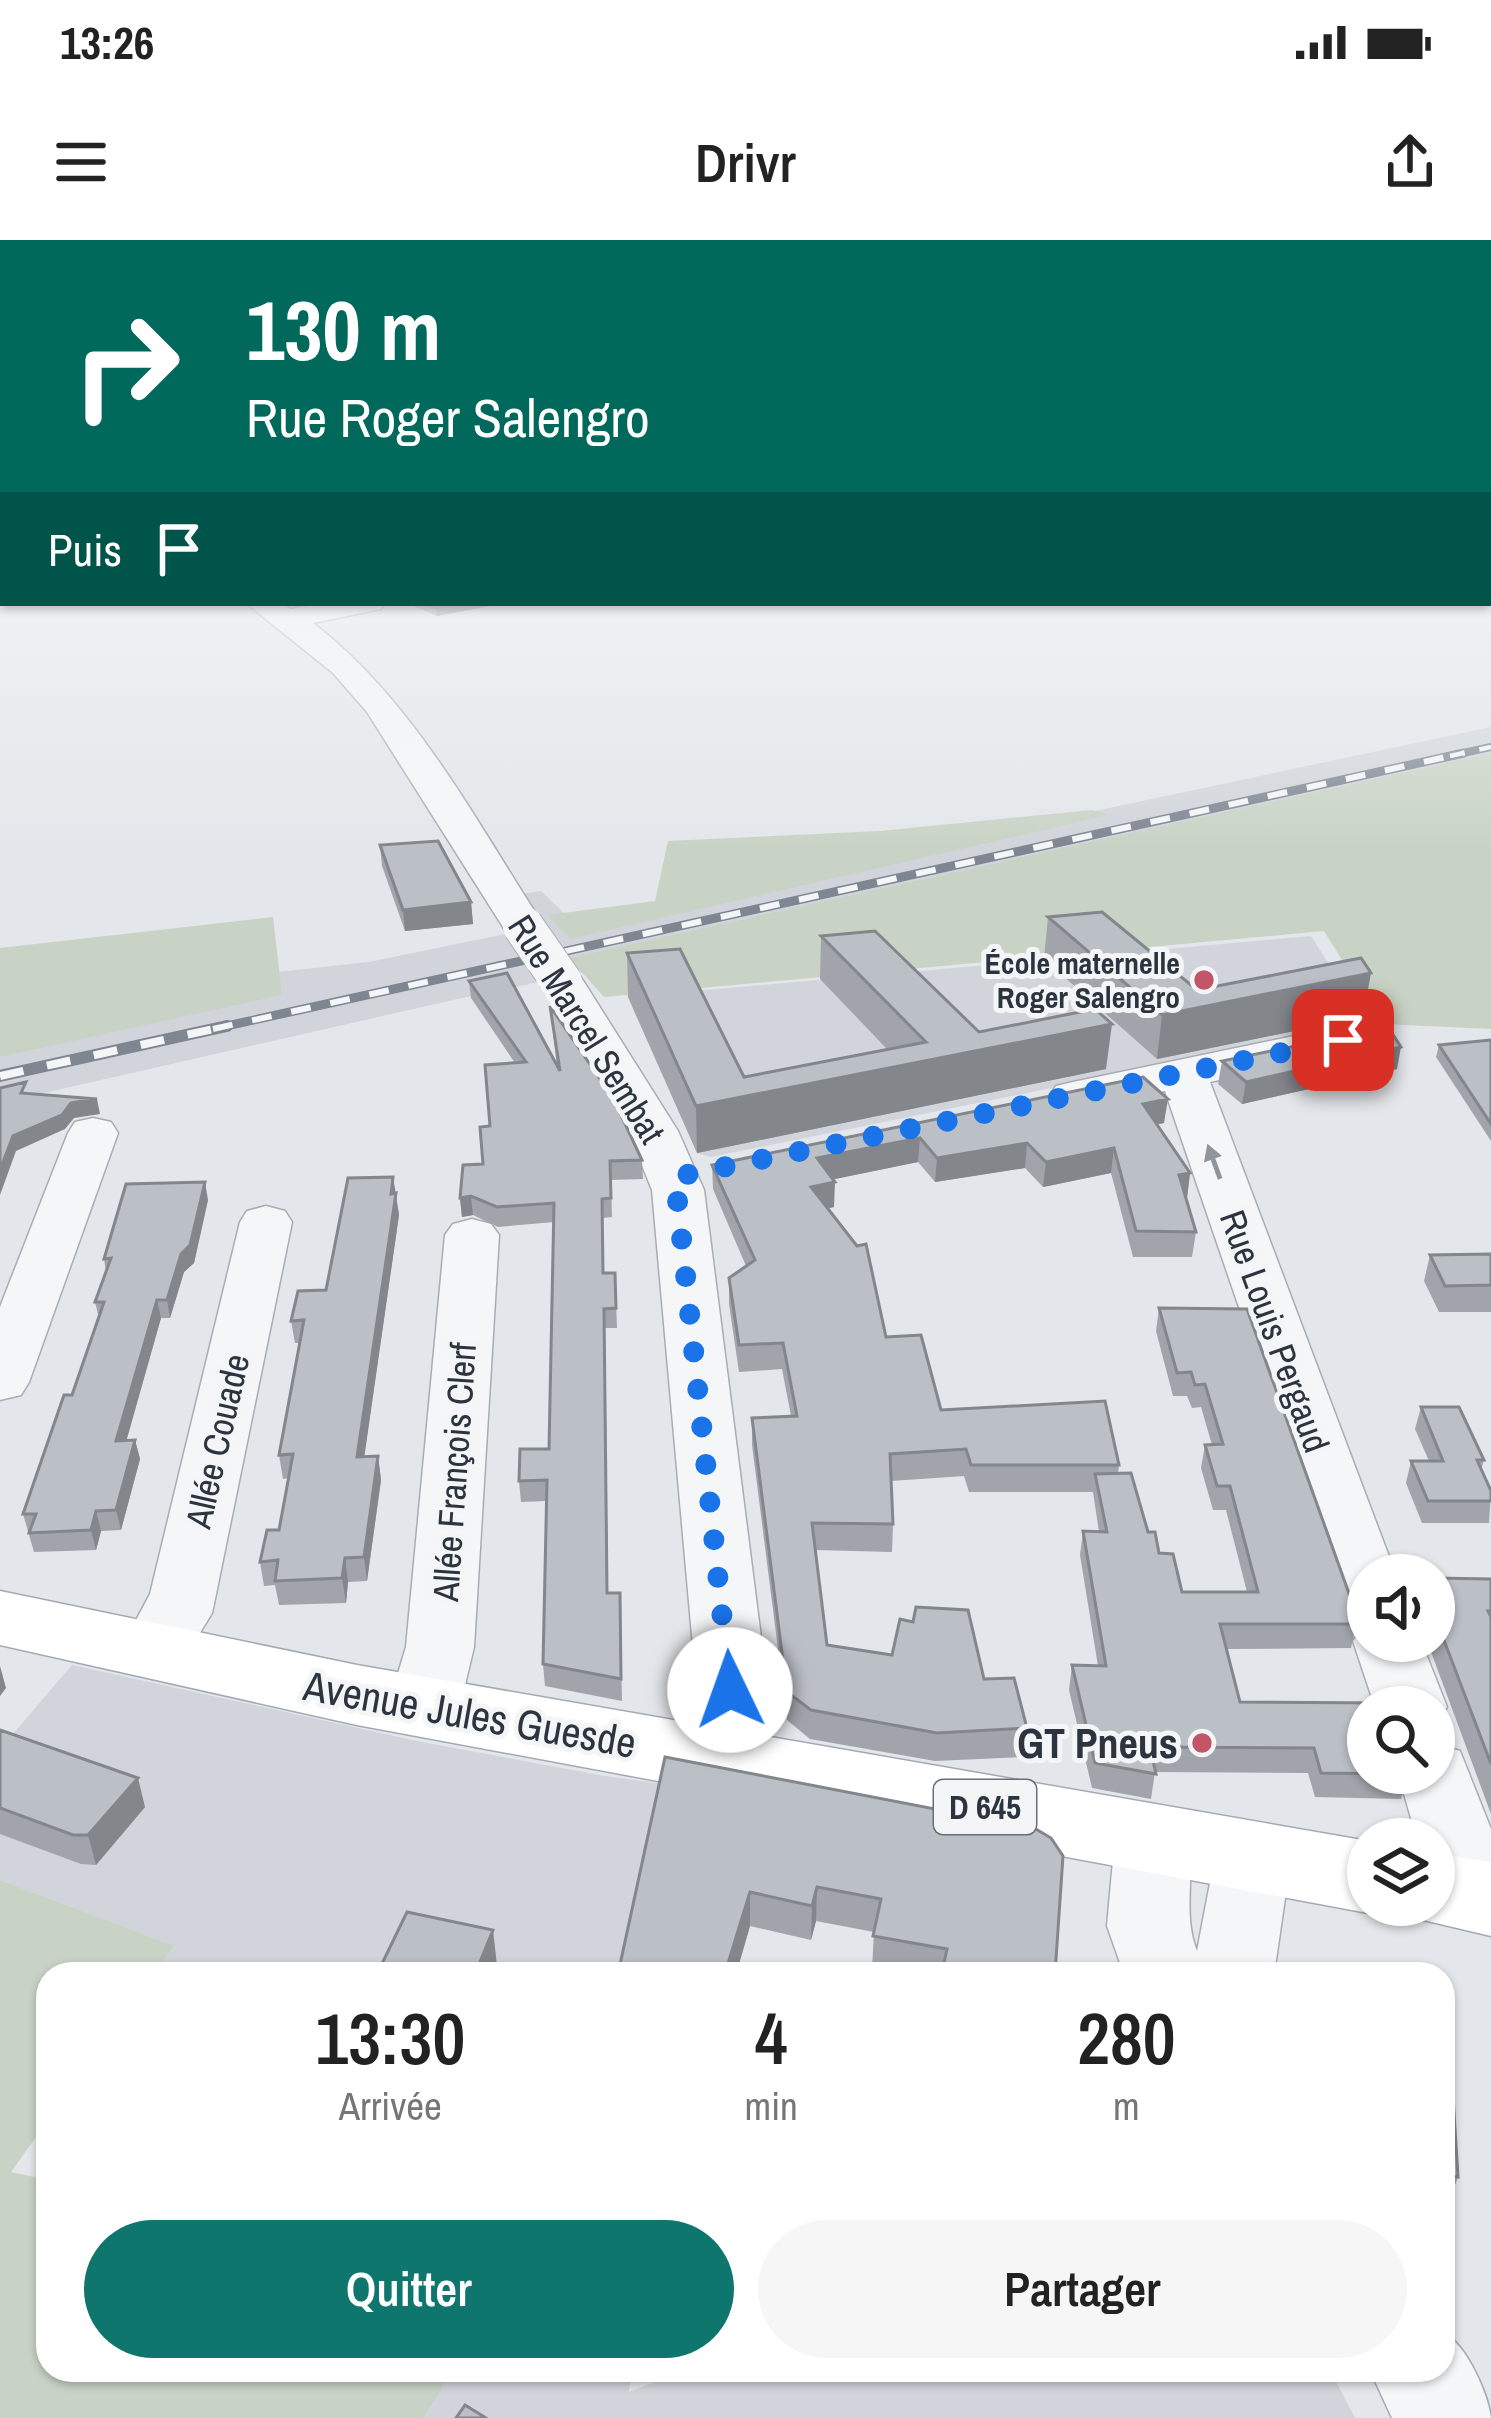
<!DOCTYPE html>
<html lang="fr">
<meta charset="utf-8">
<style>
:root{--surface:#fff;--page:#f6f6f6;--text:#222;--muted:#767676;--accent:#0f766e}
body{margin:0;font-family:"Archivo Narrow",sans-serif;background:var(--page);color:var(--text);height:100vh;display:flex;flex-direction:column;font-size:45px;white-space:nowrap}
*{box-sizing:border-box;margin:0}
p{font-size:39px;color:var(--muted)}
.icon{flex:none;width:66px;height:66px;fill:none;stroke:currentColor;stroke-width:2;stroke-linecap:round;stroke-linejoin:round}
.map{position:relative;flex:1;overflow:hidden}
.panel{position:absolute;left:36px;top:1722px;width:1419px;height:420px;display:flex;flex-direction:column;background:var(--surface);border-radius:36px;box-shadow:0 3px 9px #0004}
.panel>*{flex:none}
.top-card{position:absolute;left:0px;top:0px;width:1491px;height:366px;box-shadow:0 3px 9px #0004;background:#00695c;color:#fff;overflow:hidden}
.fabs{position:absolute;left:1347px;top:1314px;display:grid;gap:24px}
.fabs a{display:grid;place-items:center;width:108px;height:108px;border-radius:50%;background:var(--surface);box-shadow:0 3px 9px #0004;font-size:60px}
.pin{position:absolute;display:grid;place-items:center;width:102px;height:102px;color:#fff;margin:-51px;border-radius:24px;box-shadow:0 6px 18px #0006}
.me{position:absolute;width:132px;margin:-66px;rotate:357deg;stroke-linejoin:round;filter:drop-shadow(0 0 9px #0008)}
.turn{display:flex;align-items:center;gap:42px;height:252px;padding:0 48px;font-size:54px}
.turn .icon{width:156px;height:156px;stroke-width:2.5}
.turn b{display:block;font-size:84px;line-height:102px}
.then{display:flex;align-items:center;height:114px;padding:0 48px;background:#0003;gap:24px;font-size:45px}
.eta{display:flex;justify-content:space-evenly;align-items:center;height:204px;text-align:center}
.eta b{font-size:72px;font-weight:600;line-height:84px}
.button{display:flex;gap:24px;margin-top:auto;padding:24px 48px}
.button a{flex:1;height:138px;border-radius:72px;background:var(--accent);color:#fff;font-size:48px;font-weight:600;line-height:138px;text-align:center}
.button a+a{background:var(--page);color:var(--text)}
.status{display:flex;justify-content:space-between;align-items:center;height:84px;padding:0 60px;background:var(--surface);direction:ltr}
.status svg{height:33px;fill:currentColor}
header{display:flex;justify-content:space-between;align-items:center;height:156px;padding:0 48px;background:var(--surface);font-size:54px;font-weight:600}
.map>svg:first-child{display:block}
.built{fill:#d1d5db}
.green{fill:#c9d3c5}
.lines{fill:none;stroke-linecap:round;stroke-linejoin:round}
.minor-casing{stroke:#a8adb4;stroke-width:3}
.major-casing{stroke:#a3aab4;stroke-width:3}
.minor{fill:#f5f6f8;fill-rule:evenodd}
.major{fill:#fff;fill-rule:evenodd}
.rail-far2-casing{stroke:#7e8692;stroke-width:8}
.rail-far1-casing{stroke:#7e8692;stroke-width:9}
.rail-casing{stroke:#7e8692;stroke-width:12}
.rail-far2{stroke:#f3f5f7;stroke-width:4.5;stroke-dasharray:15;stroke-linecap:butt}
.rail-far1{stroke:#f3f5f7;stroke-width:6;stroke-dasharray:20;stroke-linecap:butt}
.rail{stroke:#f3f5f7;stroke-width:8;stroke-dasharray:24;stroke-linecap:butt}
.minor-bridge-casing{stroke:#a8adb4;stroke-width:42;stroke-linecap:butt}
.minor-bridge{stroke:#f5f6f8;stroke-width:40}
.wall{fill:#a1a4aa}
.shaded-wall{fill:#83868b}
.building{fill:#bbbfc6;stroke:#83868b;stroke-width:3}
.oneway{fill:#90959c}
.route{stroke:#1a73e8;stroke-width:21;stroke-dasharray:0 37.8}
.poi-dot{fill:#c25567;stroke:#f3f5f7;stroke-width:4.5}
.labels{text-anchor:middle;dominant-baseline:central;stroke-width:10;stroke-linejoin:round;paint-order:stroke}
.far-poi-label{font-size:30px;font-weight:bold;fill:#2c3440;stroke:#f3f5f7;text-anchor:end}
.shield{fill:#f3f5f7;stroke:#686e77;stroke-width:3}
.shield-label{font-size:33px;font-weight:bold;fill:#2c3440}
.street-label{font-size:36px;fill:#2c3440;stroke:#f3f5f7}
.near-street-label{font-size:42px;fill:#2c3440;stroke:#f3f5f7}
.near-poi-label{font-size:42px;font-weight:bold;fill:#2c3440;stroke:#f3f5f7;text-anchor:end}
</style>
<div class="status"><b>13:26</b><svg viewBox="0 0 49 12"><path d="M0 12V9h3v3zM5 12V6h3v6zM10 12V3h3v9zM15 12V0h3v12zM26 1h20v11H26zM47 4h2v5h-2z"/></svg></div>
<header><svg class="icon" aria-label="menu" viewBox="0 0 24 24"><path d="M4 6h16M4 12h16M4 18h16"/></svg>Drivr<svg class="icon" aria-label="share" viewBox="0 0 24 24"><path d="M12 15V3M7 8l5-5 5 5M5 13v7h14v-7"/></svg></header>
<div class="map">
<svg width="1491" height="2178" viewBox="0 0 1491 2178">
<rect width="100%" height="100%" fill="#e3e6ea"/>
<!-- built -->
<path class="built" d="M1491,487V523L621,721L588,736L582,733L462,758L0,863V801L277,732L369,722L510,693L521,654L541,651L564,673L566,683Z
M1311,696L1367,784L711,917L697,913L630,762L639,756Z
M72,1425L417,1501L605,1536L752,1556L710,1734H153L173,1706L0,1640V1509Z
M447,2130H632L629,2152L685,2130H1330L1355,2178H423L442,2150Z"/>
<!-- green -->
<path class="green" d="M1491,513V789L1382,784L1324,691L604,757L569,718Z
M1092,570L1109,575L570,699L548,675L655,661L668,601L880,591Z
M273,677L282,755L0,817V708Z
M0,1640L174,1706L153,1734H48V1880L11,1932L48,1940V2130H447L442,2150L423,2178H0Z"/>
<g class="lines">
<!-- minor casing -->
<g class="minor-casing">
<path id="minor" d="M246,363H281L291,369L324,363H385L381,369L313,383C415,462 475,580 544,686L538,695L523,699L508,695L367,472L333,433Z
M562,729L578,733L584,742L678,891L704,950L765,1429C764,1467 760,1504 741,1539L715,1547L689,1539L678,1519L692,1468L695,1429L652,950L628,891L540,742L546,733Z
M1294,796L1310,800L1317,810L1310,820L1210,842L1396,1335H1368V1371L1344,1364L1335,1348L1165,851L1073,870L1056,866L1049,856L1056,846L1073,842Z
M93,878L111,882L118,893L29,1142L21,1155L0,1160V1067L68,893L75,882Z
M266,966L285,971L292,982L216,1354L212,1373L177,1431L153,1439L129,1431L118,1414L150,1354L240,982L247,971Z
M472,979L491,984L499,995L474,1407L460,1466L449,1484L424,1492L399,1484L388,1466L406,1407L445,995L453,984Z
M1368,1382V1401H1421L1447,1467L1436,1485L1434,1467H1375L1353,1401Z
M1434,1503L1460,1511L1491,1589V1676L1463,1686L1435,1676L1430,1665H1434V1599H1417L1398,1533H1434Z
M1153,1569L1180,1578C1202,1619 1179,1667 1197,1711L1215,1617L1226,1595L1253,1587L1280,1595L1291,1617L1274,1734H1124L1107,1686L1115,1599L1126,1578Z
M1443,2093C1466,2103 1488,2154 1491,2178H1392L1370,2130H1443Z"/>
</g>
<!-- major casing -->
<g class="major-casing">
<path id="major" d="M0,1351L357,1425L1368,1601V1665H1392L1368,1673L357,1485L0,1405Z
M1434,1613L1491,1622V1696L1402,1675L1397,1665H1434Z"/>
</g>
<!-- minor -->
<use href="#minor" class="minor"/>
<!-- major -->
<use href="#major" class="major"/>
<!-- rail-far2 casing -->
<g class="rail-far2-casing">
<path id="rail-far2" d="M1450,516L1491,507"/>
</g>
<!-- rail-far1 casing -->
<g class="rail-far1-casing">
<path id="rail-far1" d="M213,789L1464,513"/>
</g>
<!-- rail casing -->
<g class="rail-casing">
<path id="rail" d="M0,836L227,786"/>
</g>
<!-- rail-far2 -->
<use href="#rail-far2" class="rail-far2"/>
<!-- rail-far1 -->
<use href="#rail-far1" class="rail-far1"/>
<!-- rail -->
<use href="#rail" class="rail"/>
<!-- minor-bridge casing -->
<g class="minor-bridge-casing">
<path id="minor-bridge" d="M523,686L562,742"/>
</g>
<!-- minor-bridge -->
<use href="#minor-bridge" class="minor-bridge"/>
</g>
<!-- wall -->
<path class="wall" d="M406,363H505L437,376Z
M380,605L471,662L473,684L405,691L382,626Z
M1048,677L1197,750L1363,777L1157,819L1044,719Z
M821,696L979,792L1106,829L697,913L628,757L627,713L744,837L887,809L820,739Z
M469,741L557,827L550,766L642,920L643,939L611,940L612,977L603,978L604,1033H615L617,1088H605L608,1353H620L622,1461L545,1446L543,1424L546,1261L521,1262L519,1241L549,1209L554,982L498,987L473,975L462,977L460,958L483,924L515,823L471,758Z
M1491,800V901L1436,817L1439,805Z
M1222,821L1397,829L1242,864L1218,844Z
M1143,837L1164,883L1157,884L1190,933L1187,958L1196,992L1192,1017H1133L1111,933L1043,947L1025,928L935,942L918,922L833,939L834,967L828,968L886,1097L941,1170L1119,1225L1118,1234L1159,1313L1182,1352H1247L1226,1270H1213L1201,1228L1205,1205H1212L1201,1167L1192,1168L1187,1156H1173L1156,1091L1159,1068L1356,1384L1351,1408L1226,1409L1240,1462L1408,1534L1401,1559L1315,1557L1308,1533L1155,1532L1151,1559L1092,1548L1069,1450L1072,1425L1098,1426L1080,1315L1083,1291L1099,1292L1093,1252H969L964,1236L891,1241L893,1284L892,1312L815,1310L827,1405L984,1439L1027,1488L1024,1517L935,1521L810,1499L787,1480L752,1205V1178L791,1176L782,1129L739,1132L729,1064V1038L746,1026L713,949L712,925Z
M393,937L399,975L364,1216H378L381,1240L367,1341L348,1342L346,1363L279,1365L275,1345L264,1346L260,1322L279,1290L288,1238L283,1239L279,1215L299,1103H295L291,1081L326,1050Z
M208,960L194,1023L184,1032L170,1078H161L126,1200H135L140,1219L121,1290L101,1291L96,1310L34,1312L23,1274L72,1155L99,1078L95,1062L106,1032L104,1019Z
M1491,1014V1072H1439L1424,1041L1430,1015Z
M1421,1167L1484,1220L1481,1230L1491,1251L1489,1283H1422L1406,1243L1411,1221H1429L1415,1189Z
M1434,1338L1491,1339V1574L1427,1401H1434Z
M0,1490L145,1567L96,1625L81,1624L0,1594Z
M665,1517L1055,1734H896L872,1729L874,1692L816,1681L811,1700L750,1686L736,1734H618Z
M1443,1765L1458,1937L1447,1967L1443,1966Z"/>
<!-- shaded-wall -->
<path class="shaded-wall" d="M460,363H505L437,376L436,368Z
M471,662L473,684L405,691L403,670Z
M1371,733L1363,777L1157,819L1162,775Z
M1112,784L1106,829L697,913L696,866Z
M1401,807L1397,829L1242,864L1246,842Z
M97,859L100,874L74,878L65,889L16,911L0,955V930L13,896L71,863Z
M1168,859L1164,883L1140,888L1143,864Z
M920,898L918,922L816,943L817,918Z
M1027,903L1025,928L935,942L937,918Z
M1114,908L1111,933L1043,947L1046,922Z
M1190,933L1187,958L1179,935Z
M393,937L399,975L361,1240L357,1217Z
M205,942L208,960L194,1023L184,1032L170,1078L167,1060Z
M835,942L834,967L811,972V947Z
M471,956L473,975L462,977L460,958Z
M157,1060L161,1078L121,1220L116,1201Z
M135,1200L140,1219L121,1290L116,1270Z
M378,1216L381,1240L367,1341L364,1317Z
M96,1271L101,1291L96,1310L91,1290Z
M345,1318L348,1342L346,1363L342,1338Z
M0,1426L6,1448L0,1456Z
M138,1538L145,1567L96,1625L88,1595Z
M817,1647L816,1681L811,1700L812,1666Z
M750,1652V1686L736,1734H726Z
M493,1690L498,1734H475Z"/>
<!-- building -->
<path class="building" d="M425,363H460L436,368Z
M438,601L471,662L403,670L380,605Z
M1102,672L1197,750L1361,718L1371,733L1162,775L1048,677Z
M875,691L979,792L1095,769L1112,784L696,866L627,713L680,709L744,837L926,802L821,696Z
M507,733L560,831L550,766L613,858L642,920L610,921L611,958L602,959L603,1033H615L616,1068L604,1069L607,1353H620L621,1439L543,1424L547,1240L519,1241L520,1209H549L554,963L497,967L471,956L460,958L463,925L483,924L480,887L490,886L485,825L526,822L469,741Z
M1388,787L1401,807L1246,842L1222,821Z
M1491,800V884L1439,805Z
M1143,837L1168,859L1143,864L1190,933L1179,935L1196,992L1136,991L1114,908L1046,922L1027,903L937,918L920,898L817,918L835,942L811,947L857,1006L866,1004L886,1097L921,1095L941,1170L1105,1161L1119,1225H971L966,1209L890,1214L893,1284L812,1283L827,1405L892,1415L900,1379L913,1382L916,1367L968,1370L984,1439L1014,1438L1027,1488L937,1493L811,1470L787,1452L752,1178L797,1176L783,1103L739,1105L729,1038L755,1020L712,925Z
M26,842L21,853L97,859L71,863L62,875L13,896L0,930V848Z
M393,937L391,954L396,953L357,1217L378,1216L364,1317L345,1318L342,1338L275,1341L278,1320L260,1322L267,1290H279L293,1214L279,1215L304,1080L291,1081L298,1051L326,1050L348,938Z
M205,942L190,1005L181,1014L167,1060H157L116,1201L135,1200L116,1270L96,1271L91,1290L29,1293L36,1274H23L64,1155H72L104,1062H95L111,1018L104,1019L126,944Z
M1491,1014V1045L1445,1046L1430,1015Z
M1159,1068L1247,1069L1356,1373V1384H1220L1240,1462L1388,1463L1389,1467H1368V1533L1408,1534L1321,1533L1314,1508L1150,1507L1156,1534L1095,1523L1072,1425L1106,1426L1083,1291L1107,1292L1095,1234L1131,1233L1148,1292H1155L1159,1313L1173,1314L1182,1352H1258L1230,1246H1217L1205,1205L1223,1204L1205,1144L1195,1145L1191,1132L1177,1133Z
M1421,1167H1459L1484,1220H1477L1491,1251V1261H1428L1411,1221H1443Z
M1434,1338L1491,1339V1371H1488L1491,1377V1524L1434,1374Z
M0,1490L138,1538L88,1595H73L0,1568Z
M665,1517L1034,1588L1051,1598L1063,1616L1055,1734H951L942,1732L947,1709L873,1696L881,1659L817,1647L812,1666L750,1652L726,1730L702,1724L699,1734H618Z
M407,1672L493,1690L475,1734H377Z
M1443,1765L1445,1791L1449,1792L1458,1937L1443,1935Z
M465,2165L486,2178H456Z"/>
<!-- one-way arrows -->
<defs><path id="oneway-solid" d="M-6-.8H1V-3.2L6.5 0L1 3.2V.8H-6Z" transform="scale(3)"/></defs>
<use class="oneway" href="#oneway-solid" transform="translate(1214 922) rotate(-110)"/>
<!-- sky -->
<linearGradient id="sky" x2="0" y2="1"><stop stop-color="#8cb4da"/><stop offset="0.5" stop-color="#f2f4f6"/><stop offset="1" stop-color="#f2f4f6" stop-opacity="0"/></linearGradient>
<rect width="1491" height="608" fill="url(#sky)"/>
<g class="lines">
<!-- route -->
<path class="route" d="M730,1450L675,937L1343,800"/>
</g>
<!-- markers -->
<g class="poi-dot">
<circle cx="1204" cy="740" r="12"/>
<circle cx="1202" cy="1503" r="12"/>
</g>
<g class="labels">
<!-- far-poi labels -->
<g class="far-poi-label">
<text x="1180" y="723">École maternelle<tspan x="1180" dy="34">Roger Salengro</tspan></text>
</g>
<!-- shield labels -->
<rect class="shield" x="934" y="1540" width="102" height="54" rx="9"/>
<g class="shield-label">
<text x="985" y="1567">D 645</text>
</g>
<!-- street labels -->
<g class="street-label">
<text transform="translate(587 789) rotate(58)">Rue Marcel Sembat</text>
<text transform="translate(1275 1091) rotate(70)">Rue Louis Pergaud</text>
<text transform="translate(217 1201) rotate(-77)">Allée Couade</text>
<text transform="translate(454 1232) rotate(-86)">Allée François Clerf</text>
</g>
<!-- near-street labels -->
<g class="near-street-label">
<text transform="translate(470 1474) rotate(10)">Avenue Jules Guesde</text>
</g>
<!-- near-poi labels -->
<g class="near-poi-label">
<text x="1178" y="1503">GT Pneus</text>
</g>
</g>
</svg>
<div class="fabs">
<a><svg class="icon" aria-label="sound" viewBox="0 0 24 24"><path d="M4 9h4l5-4v14l-5-4H4zM17 9q2 3 0 6"/></svg></a>
<a><svg class="icon" aria-label="search" viewBox="0 0 24 24"><circle cx="10" cy="10" r="6"/><path d="M15 15l6 6"/></svg></a>
<a><svg class="icon" aria-label="layers" viewBox="0 0 24 24"><path d="M12 4l9 5-9 5-9-5zM3 14l9 5 9-5"/></svg></a>
</div>
<div class="pin" style="left:1343px;top:800px;background:#d93025"><svg class="icon" aria-label="arrive" viewBox="0 0 24 24"><path d="M6 21V4h12l-3 4 3 4H6"/></svg></div>
<svg class="me" style="left:730px;top:1450px" viewBox="-20 -20 40 40"><circle r="19" fill="#fff"/><path d="M0-13L10 11 0 6-10 11z" fill="#1a73e8"/></svg>
<div class="top-card">
<div class="turn"><svg class="icon" aria-label="right" viewBox="0 0 24 24"><path d="M7 20v-9h11M14 6l5 5-5 5"/></svg><div><b>130 m</b>Rue Roger Salengro</div></div>
<div class="then">Puis<svg class="icon" aria-label="arrive" viewBox="0 0 24 24"><path d="M6 21V4h12l-3 4 3 4H6"/></svg></div>
</div>
<section class="panel">
<div class="eta">
<div><b>13:30</b><p>Arrivée</p></div>
<div><b>4</b><p>min</p></div>
<div><b>280</b><p>m</p></div>
</div>
<div class="button"><a>Quitter</a><a>Partager</a></div>
</section>
</div>
